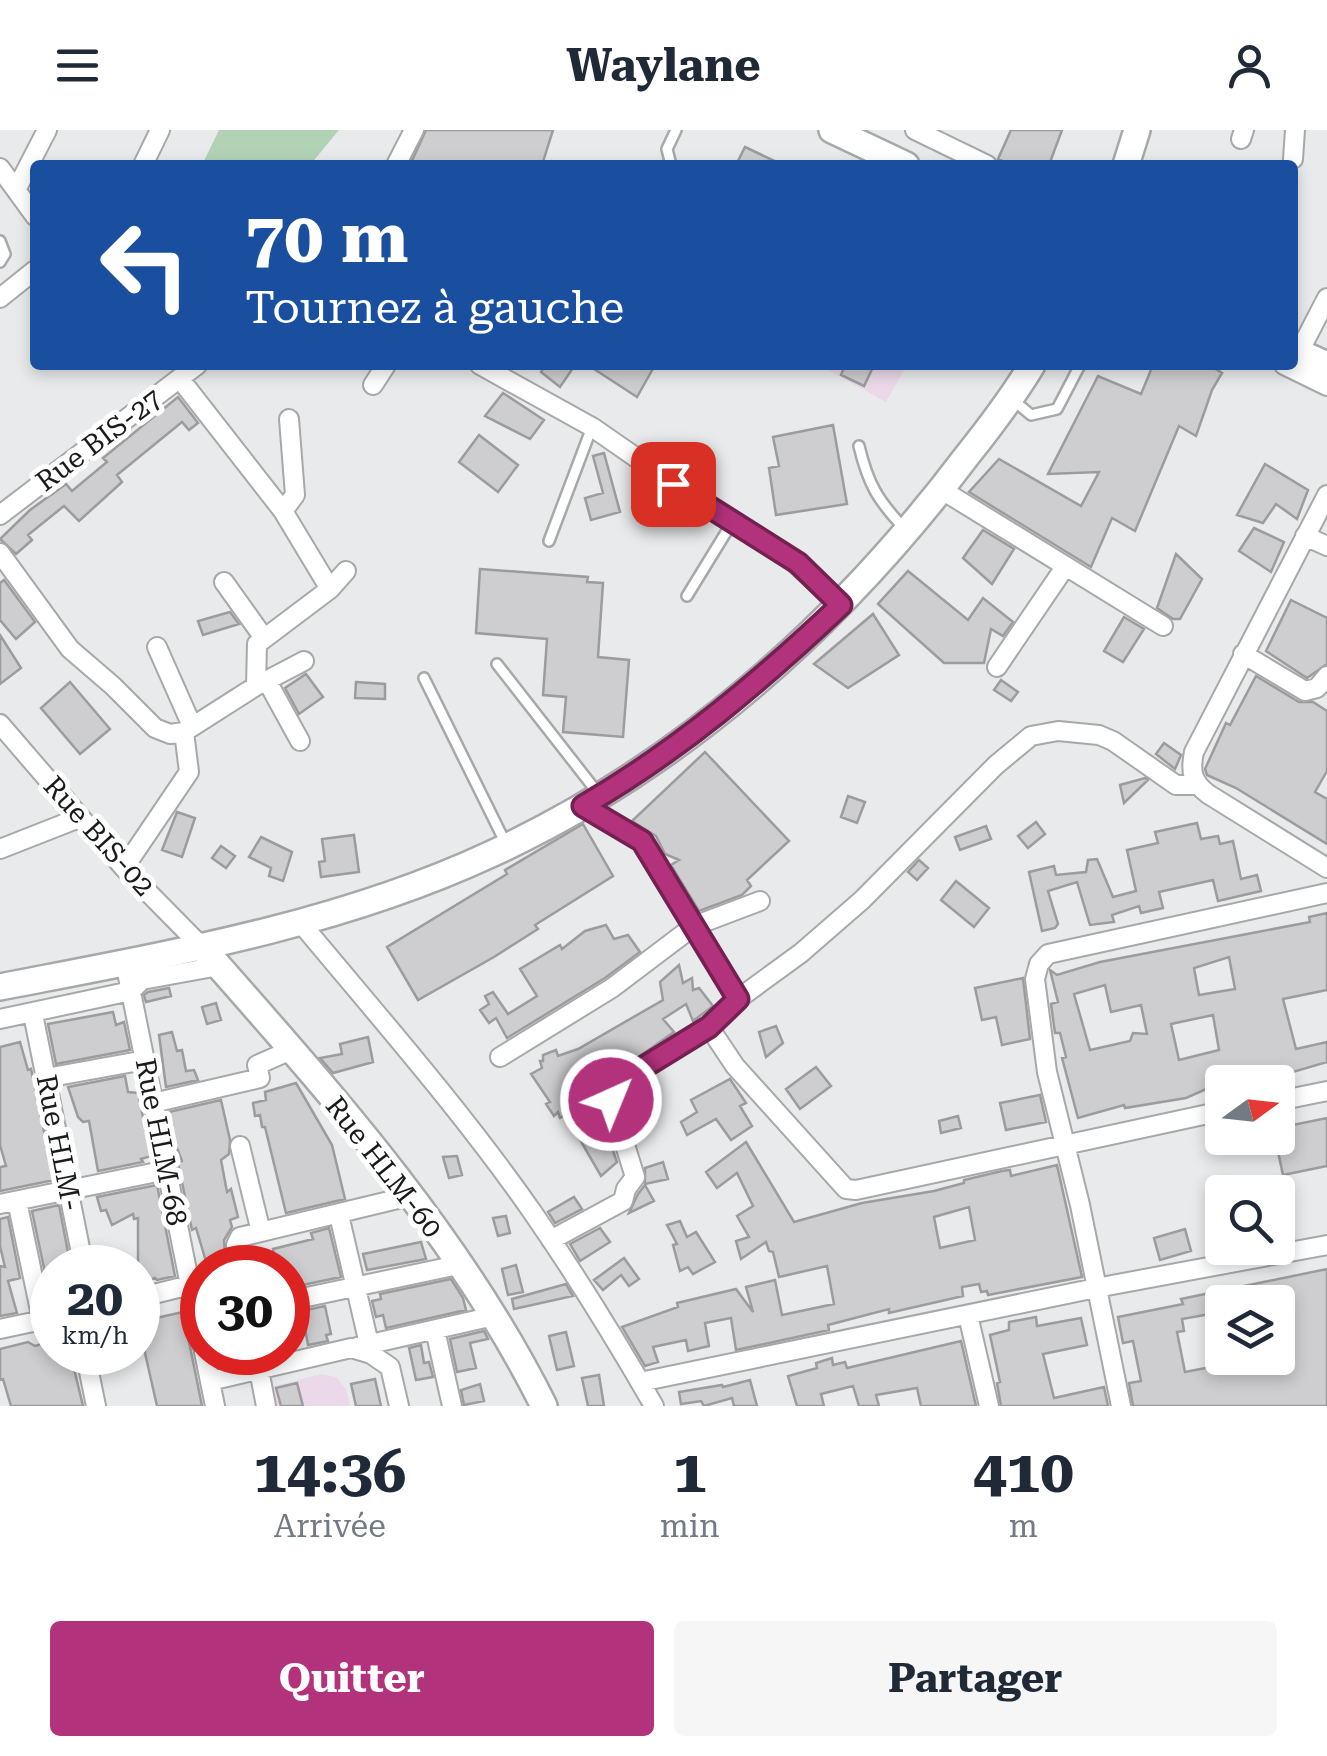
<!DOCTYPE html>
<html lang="fr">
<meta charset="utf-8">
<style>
:root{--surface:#fff;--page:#f6f6f7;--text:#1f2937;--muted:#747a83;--accent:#b3327c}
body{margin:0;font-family:"Roboto Serif",serif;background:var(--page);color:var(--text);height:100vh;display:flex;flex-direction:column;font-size:38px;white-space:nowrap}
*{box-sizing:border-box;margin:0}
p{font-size:32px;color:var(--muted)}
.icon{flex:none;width:55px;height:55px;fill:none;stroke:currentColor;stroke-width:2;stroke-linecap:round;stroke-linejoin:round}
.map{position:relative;height:1276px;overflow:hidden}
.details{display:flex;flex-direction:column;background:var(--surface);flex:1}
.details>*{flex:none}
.top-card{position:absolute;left:30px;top:30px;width:1268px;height:210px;border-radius:10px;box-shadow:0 5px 15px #0003;background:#1a4fa0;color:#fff;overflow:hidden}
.needle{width:65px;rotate:75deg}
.fabs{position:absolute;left:1205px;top:935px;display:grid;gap:20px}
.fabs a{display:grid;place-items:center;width:90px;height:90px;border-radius:10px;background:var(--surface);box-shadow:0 5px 15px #0003;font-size:50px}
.speed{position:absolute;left:30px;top:1115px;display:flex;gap:20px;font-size:50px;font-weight:700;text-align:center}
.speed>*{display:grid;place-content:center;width:130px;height:130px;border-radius:50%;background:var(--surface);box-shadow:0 5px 15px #0003;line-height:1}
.speed small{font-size:25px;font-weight:400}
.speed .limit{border:15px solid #d22;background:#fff;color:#111}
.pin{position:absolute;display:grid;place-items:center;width:85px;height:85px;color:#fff;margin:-42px;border-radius:20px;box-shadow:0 5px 15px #0006}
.me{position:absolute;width:110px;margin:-55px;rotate:44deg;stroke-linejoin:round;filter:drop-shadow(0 0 8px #0008)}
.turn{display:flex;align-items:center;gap:35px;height:210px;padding:0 50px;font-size:45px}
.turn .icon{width:130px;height:130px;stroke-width:2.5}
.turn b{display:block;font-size:70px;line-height:85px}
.eta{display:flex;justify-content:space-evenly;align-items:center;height:170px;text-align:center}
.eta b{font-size:60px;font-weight:700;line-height:70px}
.button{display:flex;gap:20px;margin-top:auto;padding:20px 50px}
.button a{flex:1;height:115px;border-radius:10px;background:var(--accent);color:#fff;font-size:40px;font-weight:700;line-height:115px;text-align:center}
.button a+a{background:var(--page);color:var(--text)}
header{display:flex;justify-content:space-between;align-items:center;height:130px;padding:0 50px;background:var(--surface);font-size:45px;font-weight:700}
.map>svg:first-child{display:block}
.education{fill:#ebd9ea}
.green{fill:#b2d2b5}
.building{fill:#ceced0;stroke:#9c9c9e;stroke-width:2.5;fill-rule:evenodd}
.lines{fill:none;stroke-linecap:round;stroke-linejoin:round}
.lane-casing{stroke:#a7a8a9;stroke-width:14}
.street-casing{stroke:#a7a8a9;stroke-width:22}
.secondary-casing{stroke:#a7a8a9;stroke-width:30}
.lane{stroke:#fff;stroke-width:9}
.street{stroke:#fff;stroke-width:18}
.secondary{stroke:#fff;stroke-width:25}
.route-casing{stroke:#742051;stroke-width:25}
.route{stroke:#b3327c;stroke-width:18}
.labels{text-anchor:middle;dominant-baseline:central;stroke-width:10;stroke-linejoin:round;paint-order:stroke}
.street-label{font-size:28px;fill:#191a1a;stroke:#fff}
</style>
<header><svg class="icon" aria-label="menu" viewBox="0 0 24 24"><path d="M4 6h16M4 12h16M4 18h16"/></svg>Waylane<svg class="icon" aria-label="person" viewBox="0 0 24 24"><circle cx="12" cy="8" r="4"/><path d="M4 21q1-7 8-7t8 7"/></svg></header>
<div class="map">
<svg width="1327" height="1276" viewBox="0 0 1327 1276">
<rect width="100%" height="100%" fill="#e9eaeb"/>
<!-- education -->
<path class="education" d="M819,235H907L886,272Z
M321,1244L336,1247L346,1259L350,1276H272L268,1258Z"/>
<!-- green -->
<path class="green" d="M219,0H339L310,35H202Z"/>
<!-- building -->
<path class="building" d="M426,0H553L542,35H410Z
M1011,0H1062L1049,35H1011L998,29Z
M745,17L783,35H736Z
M546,235H575L560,257L541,242Z
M588,235H655L637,267Z
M845,235H874L864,256L841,245Z
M1153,235H1209L1222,243L1212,260L1196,306L1179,296L1135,401L1112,388L1091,437L969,362L999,329L1081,376L1099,342L1048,344L1098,246L1141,264Z
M503,263L544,290L530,309L485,286Z
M178,267L198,293L189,300L182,292L117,345L122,352L79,391L64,376L28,405L32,410L16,424L0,409L30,380L66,354L72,361L107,332L103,328Z
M833,295L847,374L776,385L769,338L779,336L773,307Z
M479,305L518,335L498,362L459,332Z
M604,323L620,382L591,390L585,368L603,363L593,326Z
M1265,334L1308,360L1297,389L1276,374L1263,393L1237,385Z
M1254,398L1284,412L1271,442L1239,421Z
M983,400L1014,419L992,454L963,428Z
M1176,424L1202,449L1180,489H1173L1157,478Z
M480,439L588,447L587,452L603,453L598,527L629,530L623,607L563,602L566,567L543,565L547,509L476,503Z
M908,441L968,490L983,468L1013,492L1003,506L991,499L984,533H944L878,474Z
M4,450L35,492L16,509L0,490V453Z
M1291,470L1327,488V534L1307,548L1266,521Z
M230,482L239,494L203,505L198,491Z
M873,484L899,525L848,558L814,534Z
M1124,487L1144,499L1123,532L1104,521Z
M0,505L21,538L0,554Z
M306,544L323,567L299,584L285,558Z
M1256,546L1299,572H1313L1327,581V641L1315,662L1327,669V714L1236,658L1207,645L1205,639L1226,593L1230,595Z
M1001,550L1018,562L1011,571L994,560Z
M70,552L110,599L80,624L41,578Z
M356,552L385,554V569L355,568Z
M1164,613L1181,625L1175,639L1156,624Z
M705,622L789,711L747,750L751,756L742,765L699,781L671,735L679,730L665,724L656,706L632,691Z
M1145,648L1148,650L1124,673L1120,655Z
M848,666L865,672L857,693L841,687Z
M177,682L195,688L182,727L162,720Z
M1036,692L1045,704L1028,718L1018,706Z
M1197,693L1201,709L1218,706L1220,714L1233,711L1241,749L1257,745L1261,761L1218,771L1213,750L1159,762L1163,778L1141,783L1139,776L1112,785L1114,792L1090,795L1077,752L1048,761L1058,794L1055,798L1042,801L1029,742L1054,736L1056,745L1086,742L1088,730L1097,729L1113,767L1136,761L1127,720L1158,713L1155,702Z
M583,694L613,746L535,795L538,799L494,827L418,870L387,817L507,744L505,740Z
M986,696L991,709L960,720L955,707Z
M354,705L359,742L321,747L319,732L325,731L322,709Z
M261,707L292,722L283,751L269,746L271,738L249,727Z
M221,716L235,726L226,738L212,728Z
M919,730L928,738L917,750L908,742Z
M956,751L989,778L974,797L941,770Z
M1327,783V860L1283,869L1296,919L1327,912V932L1259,952H1222L1186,968L1125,978L1124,975L1078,988L1062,928L1066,927L1060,903H1055L1051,874L1058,872L1050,840L1057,845L1100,832L1310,792L1309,787ZM1229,827L1235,859L1199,865L1194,838ZM1105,855L1111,882L1141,875L1147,904L1133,903L1130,911L1090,920L1074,864ZM1213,885L1219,920L1179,930L1171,894Z
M606,795L614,809L628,805L640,822L605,848L507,908L496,888L489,893L480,880L489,874L485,866L493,862L508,884L537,866L520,839L560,815L562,819L585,801Z
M679,835L683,853L692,848L693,860L699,858L713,876L693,891L686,874L663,889L674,902L600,954L598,968L595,970L617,1032L601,1046L579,1008L572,981L560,988L558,982L554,986L546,974L550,972L531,944L542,938L540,931H543V925L556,920L558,926L578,919L663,870L660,852Z
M1023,848L1030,909L1002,915L996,887L982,890L975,858Z
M169,858L171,866L146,872L144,865L148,862Z
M216,873L221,890L207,894L202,877Z
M113,882L116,895L124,892L130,920L56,934L48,894Z
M776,896L783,913L766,927L759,902Z
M172,902L177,921L182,920L186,941L194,940L198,950L166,957L159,905Z
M368,907L373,932L333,943L320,928L342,924L340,914Z
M20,912L28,940L31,939L54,1050L0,1061V1037L6,1036L0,1015V917Z
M816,937L831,956L800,979L786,959Z
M125,946L128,962L138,963L151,1026L141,1029L143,1032L98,1041L89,991L83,992L78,987L68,957Z
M730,949L746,973L740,976L752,996L731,1010L716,989L687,1005L681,992L697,982L691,970Z
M296,953L332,1015L345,1069L286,1083L265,997H262L260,985L255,986L253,973L266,970L265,962Z
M1040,965L1046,992L1006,1000L1000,973Z
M221,970L230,1010L229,1024L221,1030L227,1062L231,1059L238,1087L230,1090L232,1097L224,1110L226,1138H208L196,1098L192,1100L178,1033L182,1031L173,1008L169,982Z
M958,986L961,998L941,1003L939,991Z
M1327,988V1036L1283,1045L1275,1008H1278V998Z
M746,1012L794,1092L862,1073L934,1061L964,1053V1050L1002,1041L1010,1040L1011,1046L1057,1035L1082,1147L988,1165L987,1161L981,1162L979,1154L962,1157L963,1166L889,1183V1179L828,1195L829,1200L736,1220L731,1188L705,1193L709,1216L688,1221L686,1210L653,1217L658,1232L645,1236L622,1197L678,1177L677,1173L736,1159L753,1182L746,1157L775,1150L782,1185L834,1174L827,1136L779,1147L773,1122L769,1121L766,1112L741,1129L736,1111L749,1107L737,1086L753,1076L737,1043L717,1058L706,1042ZM969,1077L975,1110L940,1118L934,1087Z
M457,1026L462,1045L449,1048L443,1027Z
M663,1032L668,1049L645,1054V1038Z
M1278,1053H1283L1292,1095L1278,1099Z
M157,1055L175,1146L157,1150L155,1148L138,1155V1088L134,1089L133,1084L112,1095L106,1080L101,1081L97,1067Z
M645,1055L654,1071L629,1083L638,1064Z
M574,1067L582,1079L555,1093L548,1082Z
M59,1075L71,1138H52V1176L32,1081Z
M506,1086L510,1103L498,1106L493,1088Z
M8,1087L20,1148L8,1151L17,1183L0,1186V1136L5,1137L0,1116V1089Z
M680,1091L687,1107L696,1102L715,1132L693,1144L688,1137L680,1141L673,1115L677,1114L667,1095Z
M329,1098L341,1147L288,1158V1133L276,1135L273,1119L313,1109L311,1103Z
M600,1098L610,1112L580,1131L570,1114Z
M1185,1099L1191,1121L1160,1130L1154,1108Z
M421,1112L426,1129L367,1140L363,1124Z
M624,1128L639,1149L629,1156L621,1145L603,1160L594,1150Z
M516,1135L523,1162L508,1165L502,1139Z
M1327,1139V1276H1133L1129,1253L1141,1251L1133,1211L1123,1213L1118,1187L1183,1174L1181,1169ZM1222,1172H1278V1228H1257L1185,1242L1177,1202L1184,1201L1182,1189L1222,1182Z
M451,1149L463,1168L466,1180L386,1198L383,1185L376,1187L372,1171L381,1169L380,1164Z
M566,1154L573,1166L514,1179L512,1169Z
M325,1176L331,1204L326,1205L328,1211L308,1215L302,1181Z
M183,1182L202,1276H157L138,1192Z
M1036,1187L1037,1196L1081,1188L1087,1215L1043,1224L1054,1268L1104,1257L1108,1276H1001L997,1253L1000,1252L990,1205L1009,1200V1192Z
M484,1201L488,1209L470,1213L476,1238L457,1242L450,1209Z
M566,1202L574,1236L557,1240L549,1206Z
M52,1211V1222H70L83,1276H11L3,1249L0,1250V1219L28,1212L35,1216Z
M961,1211L976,1276H921L917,1258L876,1265L879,1276H859L853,1256L821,1264L824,1276H797L788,1246L817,1238L816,1233L832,1228L833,1235L845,1232L847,1238Z
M421,1215L424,1233L429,1232L433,1247L416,1250L409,1218Z
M599,1245L604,1276H588L582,1248Z
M375,1249L381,1276H356L351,1254Z
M750,1250L757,1276H734L732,1268L704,1276L701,1271L681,1274L679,1262L722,1255L723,1257Z
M297,1253L303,1276H281L276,1258Z
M480,1254L484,1271L464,1275L461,1260Z"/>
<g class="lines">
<!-- lane casing -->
<g class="lane-casing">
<path id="lane" d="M671,35L667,19L676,0
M0,111L5,124L0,132
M1012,269L1031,285L1057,279L1080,235
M859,316C868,354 878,371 905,399
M549,411L592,297
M687,466L733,391
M497,534L597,662
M424,548L506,714"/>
</g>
<!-- street casing -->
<g class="street-casing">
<path id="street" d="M915,0L987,35
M1241,9L1244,0
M1293,29L1295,0
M143,35L160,0
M396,35L414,0
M0,38L35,86
M16,60L47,0
M0,168L35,140
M1299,222L1327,168
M480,235L592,297L700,372L785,424L841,475
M1284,235L1327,256
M373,255L386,235
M942,360L1163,496
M1327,365L1194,622C1190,641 1192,652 1208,664L1327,738
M283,381L295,365L289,289
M0,385L197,235
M1305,406L1327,416
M0,423L70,519L113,556L155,598L170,604L184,602
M224,452L264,508
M330,459L346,441
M157,517L192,596
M1243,524L1305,561L1317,558L1327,546
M997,537L1065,437
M267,551L300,611
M256,556L304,531
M0,594L124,738L201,816
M583,676L642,711L738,869L709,897L735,936L846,1059L856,1060L1222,981
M0,719L79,688
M124,738L189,642L184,602L256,556L257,514L330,459L283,381L180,249
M300,792C379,887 462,981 533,1083C576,1145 616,1210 654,1276
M125,832L202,1215
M738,869L801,823L862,770L996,635L1031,606L1058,601L1099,605L1113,611L1176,655H1196
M0,889L131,861L142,850L219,836
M34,889L84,1138
M500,927L612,858L694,796L760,771
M46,948L145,930
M1278,971L1327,961
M153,973L260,948L257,935L291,920
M240,1016L261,1102
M17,1071L42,1190
M0,1074L167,1040
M339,1085L369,1214
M551,1110L623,1071L626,1059L635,1047L611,970V960L663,923L709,897
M239,1138L236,1115L240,1107L410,1066
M138,1168L202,1152
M288,1171L458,1135
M968,1185L989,1276
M0,1199L52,1188
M435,1200L452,1276
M357,1217L494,1186
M85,1222L96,1276
M204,1222L215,1276
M259,1240L266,1276
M210,1251L351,1218L371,1224L390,1237L399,1276
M640,1252L1096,1158L1327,1115
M1121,1276L1080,1075L1047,942L1035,849L1039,834L1048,824L1327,763"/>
</g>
<!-- secondary casing -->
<g class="secondary-casing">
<path id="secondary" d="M832,0L906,35
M1126,35L1137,0
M1292,219L1327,235
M201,816C326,958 459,1105 544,1276
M0,857C164,825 336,796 489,725C681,637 840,494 966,327C990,297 1012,268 1032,235"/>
</g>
<!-- lane -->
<use href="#lane" class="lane"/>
<!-- street -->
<use href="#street" class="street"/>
<!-- secondary -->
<use href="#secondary" class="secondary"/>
</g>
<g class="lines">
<!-- route casing -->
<g class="route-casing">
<path id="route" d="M611,970V960L618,953L709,897L738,869L642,711L583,676C678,621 761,551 841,475L798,433L673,354"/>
</g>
<!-- route -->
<use href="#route" class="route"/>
</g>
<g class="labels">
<!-- street labels -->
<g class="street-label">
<text transform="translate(99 310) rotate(-37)">Rue BIS-27</text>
<text transform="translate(99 706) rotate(48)">Rue BIS-02</text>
<text transform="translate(161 1012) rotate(79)">Rue HLM-68</text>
<text transform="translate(59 1013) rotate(79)">Rue HLM-</text>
<text transform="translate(384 1037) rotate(52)">Rue HLM-60</text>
</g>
</g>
</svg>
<div class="fabs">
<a><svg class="needle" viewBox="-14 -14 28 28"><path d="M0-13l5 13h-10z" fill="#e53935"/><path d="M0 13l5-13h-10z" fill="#747a83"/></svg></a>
<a><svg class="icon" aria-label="search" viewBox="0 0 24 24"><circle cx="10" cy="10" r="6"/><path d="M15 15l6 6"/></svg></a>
<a><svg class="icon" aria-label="layers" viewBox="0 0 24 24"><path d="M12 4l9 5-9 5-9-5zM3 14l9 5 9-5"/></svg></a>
</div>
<div class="speed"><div>20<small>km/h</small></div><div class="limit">30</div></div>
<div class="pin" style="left:673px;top:354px;background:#d93025"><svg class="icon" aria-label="arrive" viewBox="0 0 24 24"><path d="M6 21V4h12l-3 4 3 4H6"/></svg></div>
<svg class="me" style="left:611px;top:970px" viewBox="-20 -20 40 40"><circle r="17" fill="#b3327c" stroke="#fff" stroke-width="3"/><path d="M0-11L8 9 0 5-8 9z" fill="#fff"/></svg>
<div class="top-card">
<div class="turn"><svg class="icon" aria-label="left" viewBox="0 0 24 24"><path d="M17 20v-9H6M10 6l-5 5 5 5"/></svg><div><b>70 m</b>Tournez à gauche</div></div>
</div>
</div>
<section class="details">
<div class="eta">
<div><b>14:36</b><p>Arrivée</p></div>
<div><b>1</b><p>min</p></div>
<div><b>410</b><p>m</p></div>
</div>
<div class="button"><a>Quitter</a><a>Partager</a></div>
</section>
